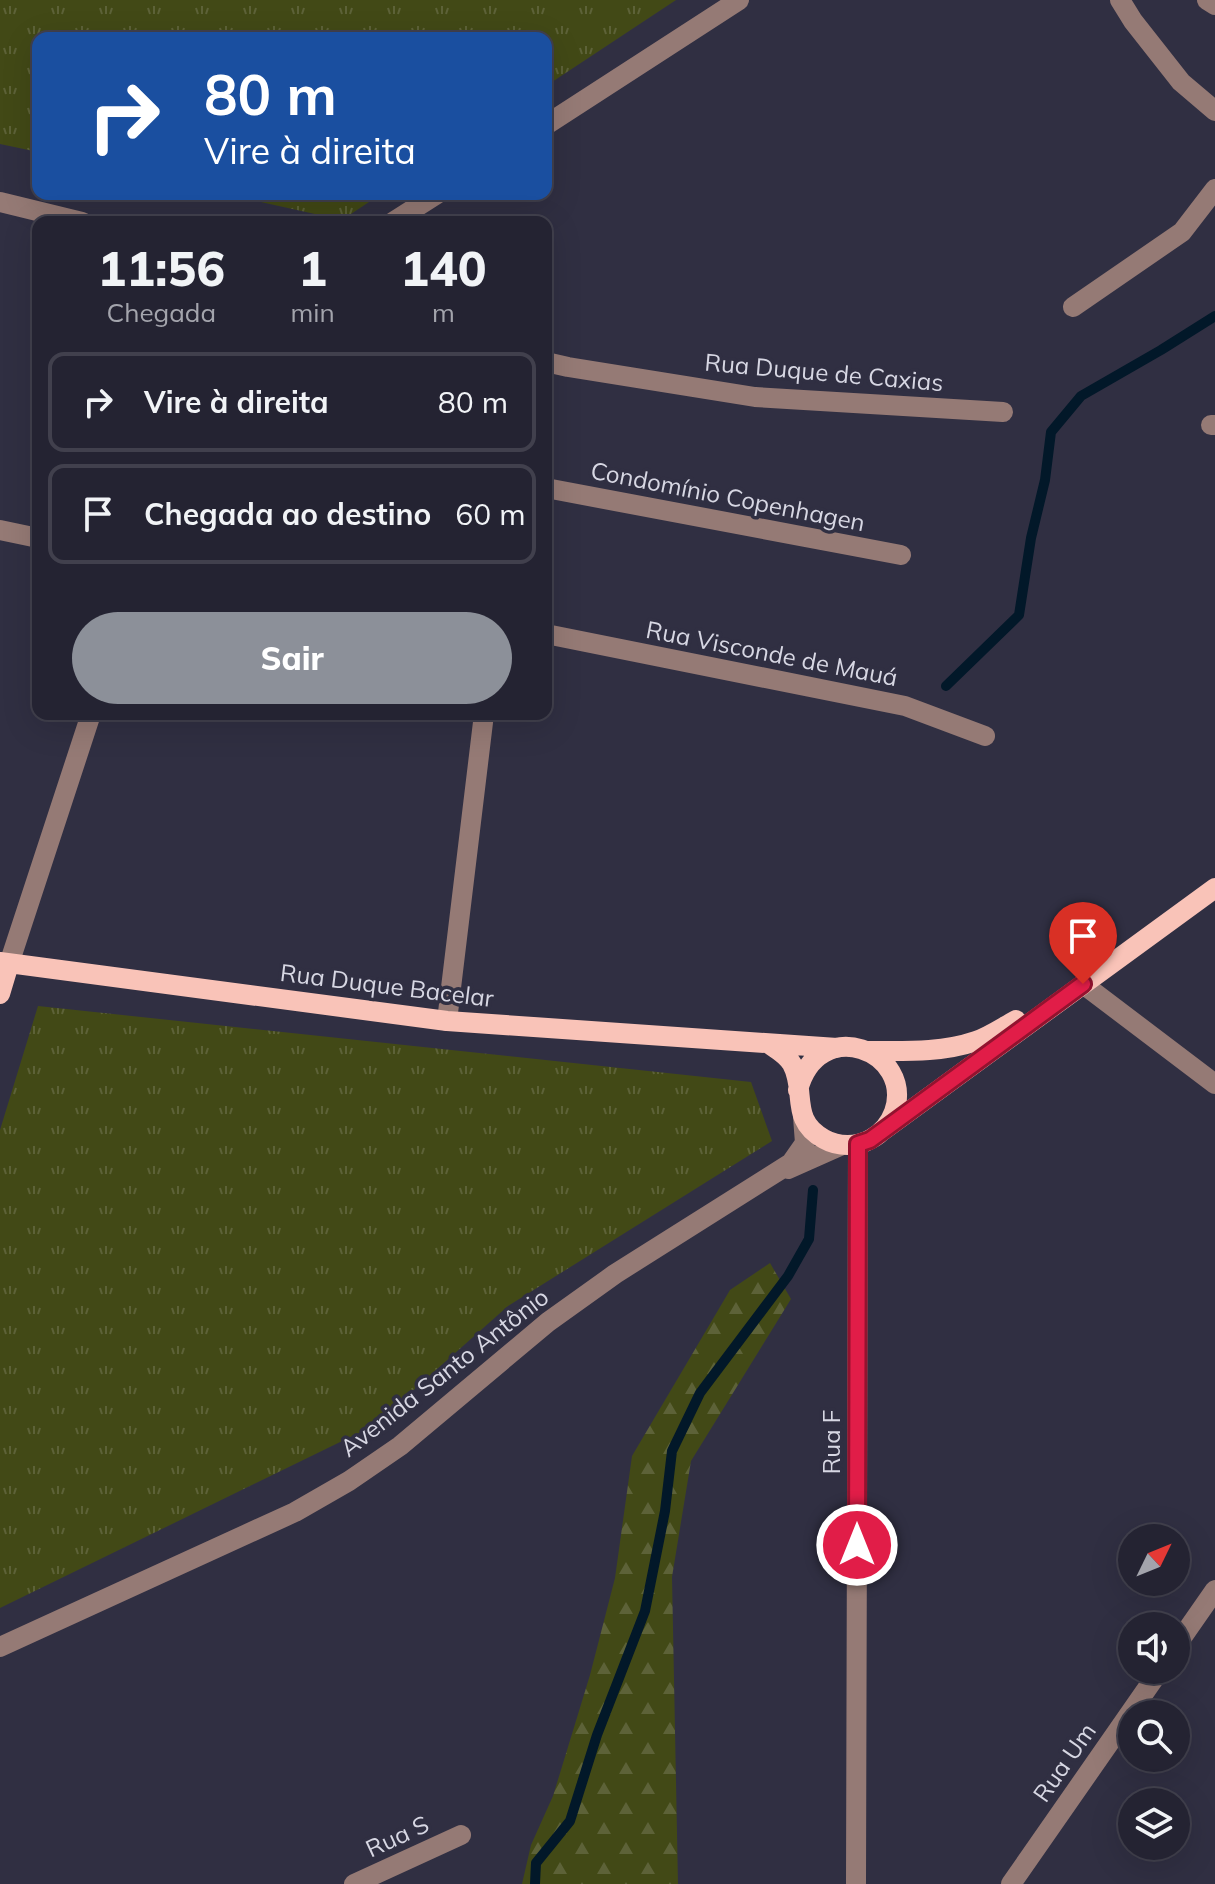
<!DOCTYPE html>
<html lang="pt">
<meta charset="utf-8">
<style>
:root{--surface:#242332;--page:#302f3e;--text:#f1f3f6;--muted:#a3a4ac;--line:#41404d;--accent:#8c9099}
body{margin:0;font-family:Mulish,sans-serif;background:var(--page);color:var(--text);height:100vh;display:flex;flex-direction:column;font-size:30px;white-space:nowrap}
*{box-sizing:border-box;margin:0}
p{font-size:26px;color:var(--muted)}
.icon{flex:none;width:44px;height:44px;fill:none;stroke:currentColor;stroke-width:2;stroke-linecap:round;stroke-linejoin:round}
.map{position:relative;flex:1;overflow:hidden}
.side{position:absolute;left:32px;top:216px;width:520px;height:504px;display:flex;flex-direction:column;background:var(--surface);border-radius:16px;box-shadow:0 8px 32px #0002,0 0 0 2px var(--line)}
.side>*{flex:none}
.top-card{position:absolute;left:32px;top:32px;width:520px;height:168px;border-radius:16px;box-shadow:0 8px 32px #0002,0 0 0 2px var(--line);background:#1a4fa0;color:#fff;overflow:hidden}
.needle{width:52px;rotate:47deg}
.fabs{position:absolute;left:1118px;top:1524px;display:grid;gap:16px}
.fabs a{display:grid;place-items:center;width:72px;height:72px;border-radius:50%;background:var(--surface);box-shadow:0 8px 32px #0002,0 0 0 2px var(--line);font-size:40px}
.pin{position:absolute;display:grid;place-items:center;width:68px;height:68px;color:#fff;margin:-82px -34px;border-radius:50% 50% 50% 0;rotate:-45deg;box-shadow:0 0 8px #0007}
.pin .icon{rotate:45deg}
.me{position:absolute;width:88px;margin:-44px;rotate:0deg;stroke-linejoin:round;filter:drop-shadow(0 0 6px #0008)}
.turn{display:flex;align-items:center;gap:28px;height:168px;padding:0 40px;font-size:36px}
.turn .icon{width:104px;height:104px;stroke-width:2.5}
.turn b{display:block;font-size:56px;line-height:68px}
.eta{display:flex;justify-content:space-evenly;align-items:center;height:136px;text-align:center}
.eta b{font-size:48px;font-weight:800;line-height:56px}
.button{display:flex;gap:16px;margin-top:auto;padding:16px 40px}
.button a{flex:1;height:92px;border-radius:48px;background:var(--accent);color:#fff;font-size:32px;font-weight:800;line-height:92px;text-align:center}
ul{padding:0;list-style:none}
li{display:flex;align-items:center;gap:24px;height:100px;margin:0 16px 12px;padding:0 24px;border:4px solid var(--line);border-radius:16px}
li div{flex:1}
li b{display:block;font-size:30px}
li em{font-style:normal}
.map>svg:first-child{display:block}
.grass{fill:url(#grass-tufts)}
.forest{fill:url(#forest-firs)}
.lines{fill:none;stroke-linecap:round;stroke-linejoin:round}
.stream{stroke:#021829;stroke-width:10}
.minor{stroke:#957a75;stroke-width:20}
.major{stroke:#f9c3b8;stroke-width:20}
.route-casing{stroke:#92132f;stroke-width:20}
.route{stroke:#e11d48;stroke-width:14}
.labels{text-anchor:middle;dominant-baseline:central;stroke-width:7;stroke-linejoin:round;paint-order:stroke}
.street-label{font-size:24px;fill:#d7d7e3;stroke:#302f42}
</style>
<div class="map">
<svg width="1215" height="1884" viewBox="0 0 1215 1884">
<defs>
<pattern id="grass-tufts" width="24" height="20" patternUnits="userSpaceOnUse" patternTransform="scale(2)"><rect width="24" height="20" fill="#424916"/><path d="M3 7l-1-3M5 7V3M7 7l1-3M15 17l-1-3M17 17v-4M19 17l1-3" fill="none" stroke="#5d6238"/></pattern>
<pattern id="forest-firs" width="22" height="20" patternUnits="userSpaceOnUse" patternTransform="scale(2)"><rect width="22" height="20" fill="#424916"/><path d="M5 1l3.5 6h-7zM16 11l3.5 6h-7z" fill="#5d6238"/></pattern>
</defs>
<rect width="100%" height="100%" fill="#302f42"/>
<!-- grass -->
<path class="grass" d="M0,0H676L546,86V38H38V152L0,144Z
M225,194H381L342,220Z
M38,1006L751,1082L772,1141L508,1306L373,1426L0,1608V1130Z"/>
<!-- forest -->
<path class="forest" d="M770,1263L791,1299L691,1461L672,1577L678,1884H522L531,1845L553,1796L590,1675L615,1578L632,1456L730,1290Z"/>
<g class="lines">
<!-- stream -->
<path class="stream" d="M946,686L1019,615L1031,538L1045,480L1051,432L1081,396L1161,350L1215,316
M535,1884L536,1863L570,1821L597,1735L645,1611L665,1511L672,1451L700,1393L788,1276L809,1239L813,1190"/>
<!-- minor -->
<path class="minor" d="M1120,0L1133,21L1181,82L1215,111
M1207,0L1215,5
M546,125L739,0
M0,202L82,222
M393,222L437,194
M1073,307L1182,232L1215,189
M546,362L568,367L755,397L1003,412
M1211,425H1215
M546,488L901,555
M0,530L38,538
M546,634L905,706L985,736
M9,964L91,714
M1083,984L1215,1084
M447,1021L484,714
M788,1169L842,1145
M1176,1646L1215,1590
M0,1647L295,1512L349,1481L400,1446L548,1322L615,1274L791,1163L805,1143L803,1117
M354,1884L461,1835
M856,1884L858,1144
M1011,1884L1160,1670"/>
<!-- major -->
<path class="major" d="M0,962L447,1021L837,1048
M0,994L9,964
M769,1044C778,1050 787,1055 792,1064C807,1091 789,1120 824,1139C838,1147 857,1147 871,1139C882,1133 890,1123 894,1112C915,1051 818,1013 798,1090
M868,1051C904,1051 941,1053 976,1041C990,1036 1003,1027 1016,1020
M881,1132L1215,888"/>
</g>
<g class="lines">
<!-- route casing -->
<g class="route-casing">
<path id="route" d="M857,1545L858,1144L870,1140L1083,984"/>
</g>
<!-- route -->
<use href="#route" class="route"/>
</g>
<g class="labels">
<!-- street labels -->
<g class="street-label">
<text transform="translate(824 372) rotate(5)">Rua Duque de Caxias</text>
<text transform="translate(728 496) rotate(11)">Condomínio Copenhagen</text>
<text transform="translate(772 653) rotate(11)">Rua Visconde de Mauá</text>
<text transform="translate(387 985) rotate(7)">Rua Duque Bacelar</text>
<text transform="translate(444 1372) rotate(-38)">Avenida Santo Antônio</text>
<text transform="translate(831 1442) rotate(-90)">Rua F</text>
<text transform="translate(1064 1762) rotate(-55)">Rua Um</text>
<text transform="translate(397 1836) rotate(-25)">Rua S</text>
</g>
</g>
</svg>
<div class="fabs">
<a><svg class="needle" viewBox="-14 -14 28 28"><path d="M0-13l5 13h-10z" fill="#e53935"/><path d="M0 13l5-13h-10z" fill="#a3a4ac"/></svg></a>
<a><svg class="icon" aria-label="sound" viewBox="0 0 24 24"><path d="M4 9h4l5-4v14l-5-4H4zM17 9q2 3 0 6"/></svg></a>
<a><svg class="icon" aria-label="search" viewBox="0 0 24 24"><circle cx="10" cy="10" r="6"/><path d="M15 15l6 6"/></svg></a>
<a><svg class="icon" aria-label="layers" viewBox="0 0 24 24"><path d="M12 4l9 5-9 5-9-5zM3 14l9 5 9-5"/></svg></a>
</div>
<div class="pin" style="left:1083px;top:984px;background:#d93025"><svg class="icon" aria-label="arrive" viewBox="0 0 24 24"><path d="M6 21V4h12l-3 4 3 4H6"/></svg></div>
<svg class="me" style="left:857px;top:1545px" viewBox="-20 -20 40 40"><circle r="17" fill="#e11d48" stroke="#fff" stroke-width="3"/><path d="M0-11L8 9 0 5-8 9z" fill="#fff"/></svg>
<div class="top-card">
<div class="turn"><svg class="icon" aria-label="right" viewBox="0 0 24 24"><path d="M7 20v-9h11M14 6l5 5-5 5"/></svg><div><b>80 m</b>Vire à direita</div></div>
</div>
<section class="side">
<div class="eta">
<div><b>11:56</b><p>Chegada</p></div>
<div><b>1</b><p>min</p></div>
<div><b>140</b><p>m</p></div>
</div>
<ul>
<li><svg class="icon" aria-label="right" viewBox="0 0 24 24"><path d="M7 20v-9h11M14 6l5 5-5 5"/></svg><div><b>Vire à direita</b></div><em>80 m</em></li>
<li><svg class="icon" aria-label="arrive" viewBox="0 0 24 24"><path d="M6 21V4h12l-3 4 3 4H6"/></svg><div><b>Chegada ao destino</b></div><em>60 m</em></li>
</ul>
<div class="button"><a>Sair</a></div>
</section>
</div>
